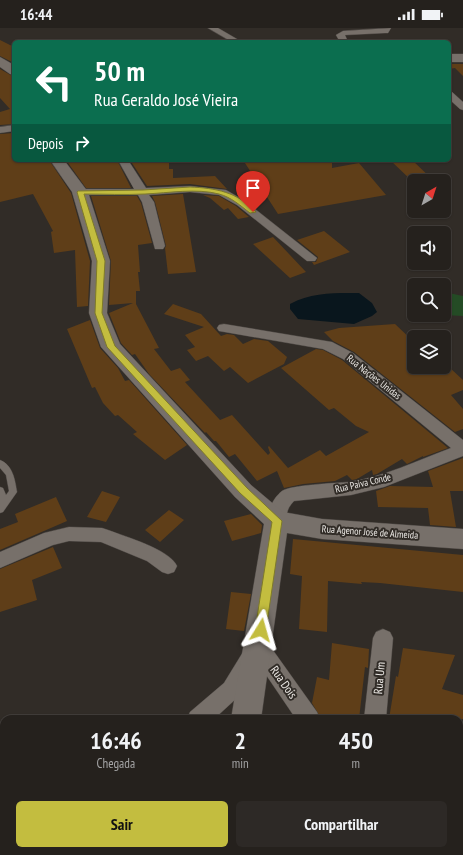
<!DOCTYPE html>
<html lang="pt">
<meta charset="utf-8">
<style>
:root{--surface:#25211d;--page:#2d2926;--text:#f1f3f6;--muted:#a3a3a4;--line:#423e3b;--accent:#c3bd3f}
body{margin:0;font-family:"PT Sans Narrow",sans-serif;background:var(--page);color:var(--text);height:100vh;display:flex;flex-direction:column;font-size:15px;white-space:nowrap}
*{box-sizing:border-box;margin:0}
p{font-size:13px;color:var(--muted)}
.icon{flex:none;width:22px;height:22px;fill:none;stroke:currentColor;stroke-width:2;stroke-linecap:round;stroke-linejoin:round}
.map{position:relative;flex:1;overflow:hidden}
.drawer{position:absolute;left:0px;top:687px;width:463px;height:140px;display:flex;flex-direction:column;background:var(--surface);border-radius:12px 12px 0 0;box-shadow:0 1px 3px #0004,0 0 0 1px var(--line)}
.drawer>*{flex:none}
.hud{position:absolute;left:12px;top:12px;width:439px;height:122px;border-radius:6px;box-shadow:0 1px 3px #0004,0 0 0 1px var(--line);background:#0b6e4f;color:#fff;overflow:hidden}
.needle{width:26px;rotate:39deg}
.tools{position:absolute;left:407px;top:146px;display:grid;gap:8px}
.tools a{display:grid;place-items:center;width:44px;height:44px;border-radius:6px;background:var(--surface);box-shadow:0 1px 3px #0004,0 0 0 1px var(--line);font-size:20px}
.pin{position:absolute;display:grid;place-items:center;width:34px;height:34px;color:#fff;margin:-41px -17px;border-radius:50% 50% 50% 0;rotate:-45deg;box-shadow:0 0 4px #0007}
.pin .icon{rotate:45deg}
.me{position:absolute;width:44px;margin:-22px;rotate:8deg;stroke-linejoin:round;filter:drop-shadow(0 0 3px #0008)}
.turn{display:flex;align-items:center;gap:14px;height:84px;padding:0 16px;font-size:18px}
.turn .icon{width:52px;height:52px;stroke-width:2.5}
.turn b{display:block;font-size:28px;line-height:34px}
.then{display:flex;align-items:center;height:38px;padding:0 16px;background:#0003;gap:8px;font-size:15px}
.eta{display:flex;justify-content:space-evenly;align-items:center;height:68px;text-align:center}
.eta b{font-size:24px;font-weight:700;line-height:28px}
.cta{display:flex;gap:8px;margin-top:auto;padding:8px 16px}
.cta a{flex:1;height:46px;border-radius:6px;background:var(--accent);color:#111;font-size:16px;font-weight:700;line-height:46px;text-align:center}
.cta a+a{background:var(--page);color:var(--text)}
.status{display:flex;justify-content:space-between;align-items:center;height:28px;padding:0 20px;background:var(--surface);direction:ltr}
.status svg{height:11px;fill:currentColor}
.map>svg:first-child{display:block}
.green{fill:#244b25}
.water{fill:#09161d}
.building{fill:#5f3e18}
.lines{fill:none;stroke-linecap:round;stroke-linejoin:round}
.lane-casing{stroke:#4c4743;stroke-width:1}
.street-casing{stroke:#4c4743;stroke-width:1}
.secondary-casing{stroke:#4c4743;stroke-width:1}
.lane{fill:#77706a;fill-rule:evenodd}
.street{fill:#77706a;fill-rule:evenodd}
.secondary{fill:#77706a;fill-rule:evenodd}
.route{fill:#c3bd3f;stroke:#7f7b29}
.labels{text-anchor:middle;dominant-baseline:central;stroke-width:4;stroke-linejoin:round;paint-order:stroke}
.street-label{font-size:10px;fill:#ece9e5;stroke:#312c27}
.near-street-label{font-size:12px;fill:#ece9e5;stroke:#312c27}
</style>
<div class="status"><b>16:44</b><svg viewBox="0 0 49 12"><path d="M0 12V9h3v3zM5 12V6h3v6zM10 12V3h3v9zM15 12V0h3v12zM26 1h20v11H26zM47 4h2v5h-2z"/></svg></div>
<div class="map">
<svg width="463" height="827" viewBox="0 0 463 827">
<rect width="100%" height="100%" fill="#312c27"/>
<!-- green -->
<path class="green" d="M414,259V286H406L409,277L406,262Z
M444,264L463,268V288L444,287Z"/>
<!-- water -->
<path class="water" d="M359,265L372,275L377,284L372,288L354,296L298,291L290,281V276C312,264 335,265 359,265Z"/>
<!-- building -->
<path class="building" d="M0,12L14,19V35L0,28Z
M449,36H463V48L455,40L449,41Z
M0,41L14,49V96L0,97V84L10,81L0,70Z
M14,105V132H49L71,165L90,233L88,278L77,279L75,222L54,225L51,204L53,203L33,166L0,174V106Z
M66,132H117L131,160H86Z
M130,132H169V141H173V150L215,148L227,161L190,156L147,158Z
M243,132H332V140L359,135L386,167L278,186Z
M390,132H412L434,153H412Z
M183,166L196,244L168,246L165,220L166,218L155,174L152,168Z
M203,167L219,168L236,178L249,189L238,191L228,180L224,182L210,170Z
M91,168H137L141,175L152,215L138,217L140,244H138L140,263H136V276L159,320L154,321L171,343L180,340L190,352L185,354L220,392L232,387L268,427L270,425L268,419L269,418L288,440L320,422L326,428L369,404L356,398L334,380L329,382L281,340L316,321L323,322L342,332L448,420L423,429V428L407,436L402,431L377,446L373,447L372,442L357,451L352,452L347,447L335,453L303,456L284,460L277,443L257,453L235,426L229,429L216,413H214L206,404L205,405L149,346L135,326L132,327L121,315L109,285L133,275L109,277L111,233Z
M324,203L350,224L314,237L312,234H316L318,229L297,212Z
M273,209L306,244L290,250L253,216Z
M173,276L201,286L221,308L227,306L234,307L243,316L254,311L268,313L287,329L284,336L248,355L230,339L224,343L208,328L196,333L187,322L195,319L185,307L204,299L164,286Z
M90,292L100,320L118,340L125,353L129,352L187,417L165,432L133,406L137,404L118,387L115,388L103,375L95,359L92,360L67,301Z
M395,296L414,314V339H449L463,352V362L451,367L463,381V401L455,404L354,324L333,313L324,304L339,300Z
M463,430V463H450L456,499L430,497L428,480L378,479L376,463L390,458L433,459L428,443Z
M102,463L120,469L106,494L87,489Z
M56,469L67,493L0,522V501L18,494L15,486Z
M169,482L184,492L160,514L145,502Z
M251,486L262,497L261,505L232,513L224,493Z
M293,511L463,527V564L380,555L361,554L362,556L328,553L327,604L299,601L302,548L290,546Z
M53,519L62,540L32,552L37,572L0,584V541Z
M231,564L251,566L244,603L226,601Z
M332,615L369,621L368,640L365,639L359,691H321L312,675L317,649L329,652Z
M403,620L455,627L442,661L463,667V691H389L396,648L398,649Z"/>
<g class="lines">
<!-- lane casing -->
<g class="lane-casing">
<path id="lane" d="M0,432C13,437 15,452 17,464L3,484L0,485V459L3,460L6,467L9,463L6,447L0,440Z"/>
</g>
<!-- street casing -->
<g class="street-casing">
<path id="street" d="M208,0H218L242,14H232Z
M391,0L388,5H385L345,7L348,14H340L336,7L343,3Z
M449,63L452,64L463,74V82L460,81L449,71Z
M14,97V103L0,105V99Z
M118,132H128L146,160L190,158L226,162L245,173L317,230L315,233H307L237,177L219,167L190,164L149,167L154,174L165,218L163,221H155L142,174L138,167H80L74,164L80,161H134Z
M224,296L332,314L353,325L463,412V428L384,459L351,467L294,473C285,482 288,488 283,498L277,500L271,498C265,486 272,471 282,463C290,457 336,455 349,454C384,449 418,432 451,420L343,331L323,321L219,303L217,300L219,297Z
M69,499L102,500L108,502C126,509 169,521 177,538L174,544L168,546L162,544L147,533L101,514L69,513L53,517L0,540V524L44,505Z
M383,601L390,604L393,610L386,691H364L373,610L376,604Z
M258,609L265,611L317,684L320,691H296L258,635L238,669L214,691H187L190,684L224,655L251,611Z
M0,729L4,731V785L0,784Z
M4,812V823H19L17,827H0V814Z
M358,823H382V827H358Z"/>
</g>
<!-- secondary casing -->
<g class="secondary-casing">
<path id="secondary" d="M449,26H463V34H449Z
M0,29L14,37V47L10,46L0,39Z
M50,132H64L88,164L110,233L107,285L120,316L251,457L283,484L322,491L463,501V521L322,511L287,505L261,691H231L264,496L235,469L101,319L89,285L92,233L72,164Z
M209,823H241L240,827H208Z"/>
</g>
<!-- lane -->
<use href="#lane" class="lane"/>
<!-- street -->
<use href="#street" class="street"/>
<!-- secondary -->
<use href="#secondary" class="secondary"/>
</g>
<!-- route -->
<path class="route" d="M190,159C215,160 238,164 256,184L250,185C241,178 231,169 219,166C196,160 169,165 145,166C125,167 104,166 84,166L105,233L102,285L115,318L247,460L282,493L266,602L265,606L261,607L257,606L255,602L272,494L240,465L107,319L95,285L97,233L77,164L78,163L143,162Z"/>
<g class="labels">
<!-- street labels -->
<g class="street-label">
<text transform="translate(374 349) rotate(38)">Rua Nações Unidas</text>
<text transform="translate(363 455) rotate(-13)">Rua Paiva Conde</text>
<text transform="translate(370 504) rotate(4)">Rua Agenor José de Almeida</text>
</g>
<!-- near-street labels -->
<g class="near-street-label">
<text transform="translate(379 650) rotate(-85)">Rua Um</text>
<text transform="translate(284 654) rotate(55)">Rua Dois</text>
</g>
</g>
</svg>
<div class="tools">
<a><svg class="needle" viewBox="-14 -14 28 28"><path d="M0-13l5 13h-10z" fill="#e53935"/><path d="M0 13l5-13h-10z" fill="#a3a3a4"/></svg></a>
<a><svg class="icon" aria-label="sound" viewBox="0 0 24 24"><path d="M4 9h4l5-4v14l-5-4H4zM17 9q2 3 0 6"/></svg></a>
<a><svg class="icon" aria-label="search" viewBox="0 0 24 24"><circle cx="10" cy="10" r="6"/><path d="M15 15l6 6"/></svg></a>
<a><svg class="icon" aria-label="layers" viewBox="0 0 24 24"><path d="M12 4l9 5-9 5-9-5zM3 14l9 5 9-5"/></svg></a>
</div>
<div class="pin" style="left:253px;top:184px;background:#d93025"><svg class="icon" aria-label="arrive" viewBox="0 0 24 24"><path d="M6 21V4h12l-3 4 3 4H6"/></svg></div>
<svg class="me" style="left:261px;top:602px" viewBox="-20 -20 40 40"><path d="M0-17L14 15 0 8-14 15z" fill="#c3bd3f" stroke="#fff" stroke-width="4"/></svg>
<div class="hud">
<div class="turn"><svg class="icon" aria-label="left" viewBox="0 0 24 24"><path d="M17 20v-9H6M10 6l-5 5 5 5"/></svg><div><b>50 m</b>Rua Geraldo José Vieira</div></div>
<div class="then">Depois<svg class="icon" aria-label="right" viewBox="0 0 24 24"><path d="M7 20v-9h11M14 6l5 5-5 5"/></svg></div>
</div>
<section class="drawer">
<div class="eta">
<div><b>16:46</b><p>Chegada</p></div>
<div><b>2</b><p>min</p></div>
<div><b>450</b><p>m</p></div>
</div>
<div class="cta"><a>Sair</a><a>Compartilhar</a></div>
</section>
</div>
